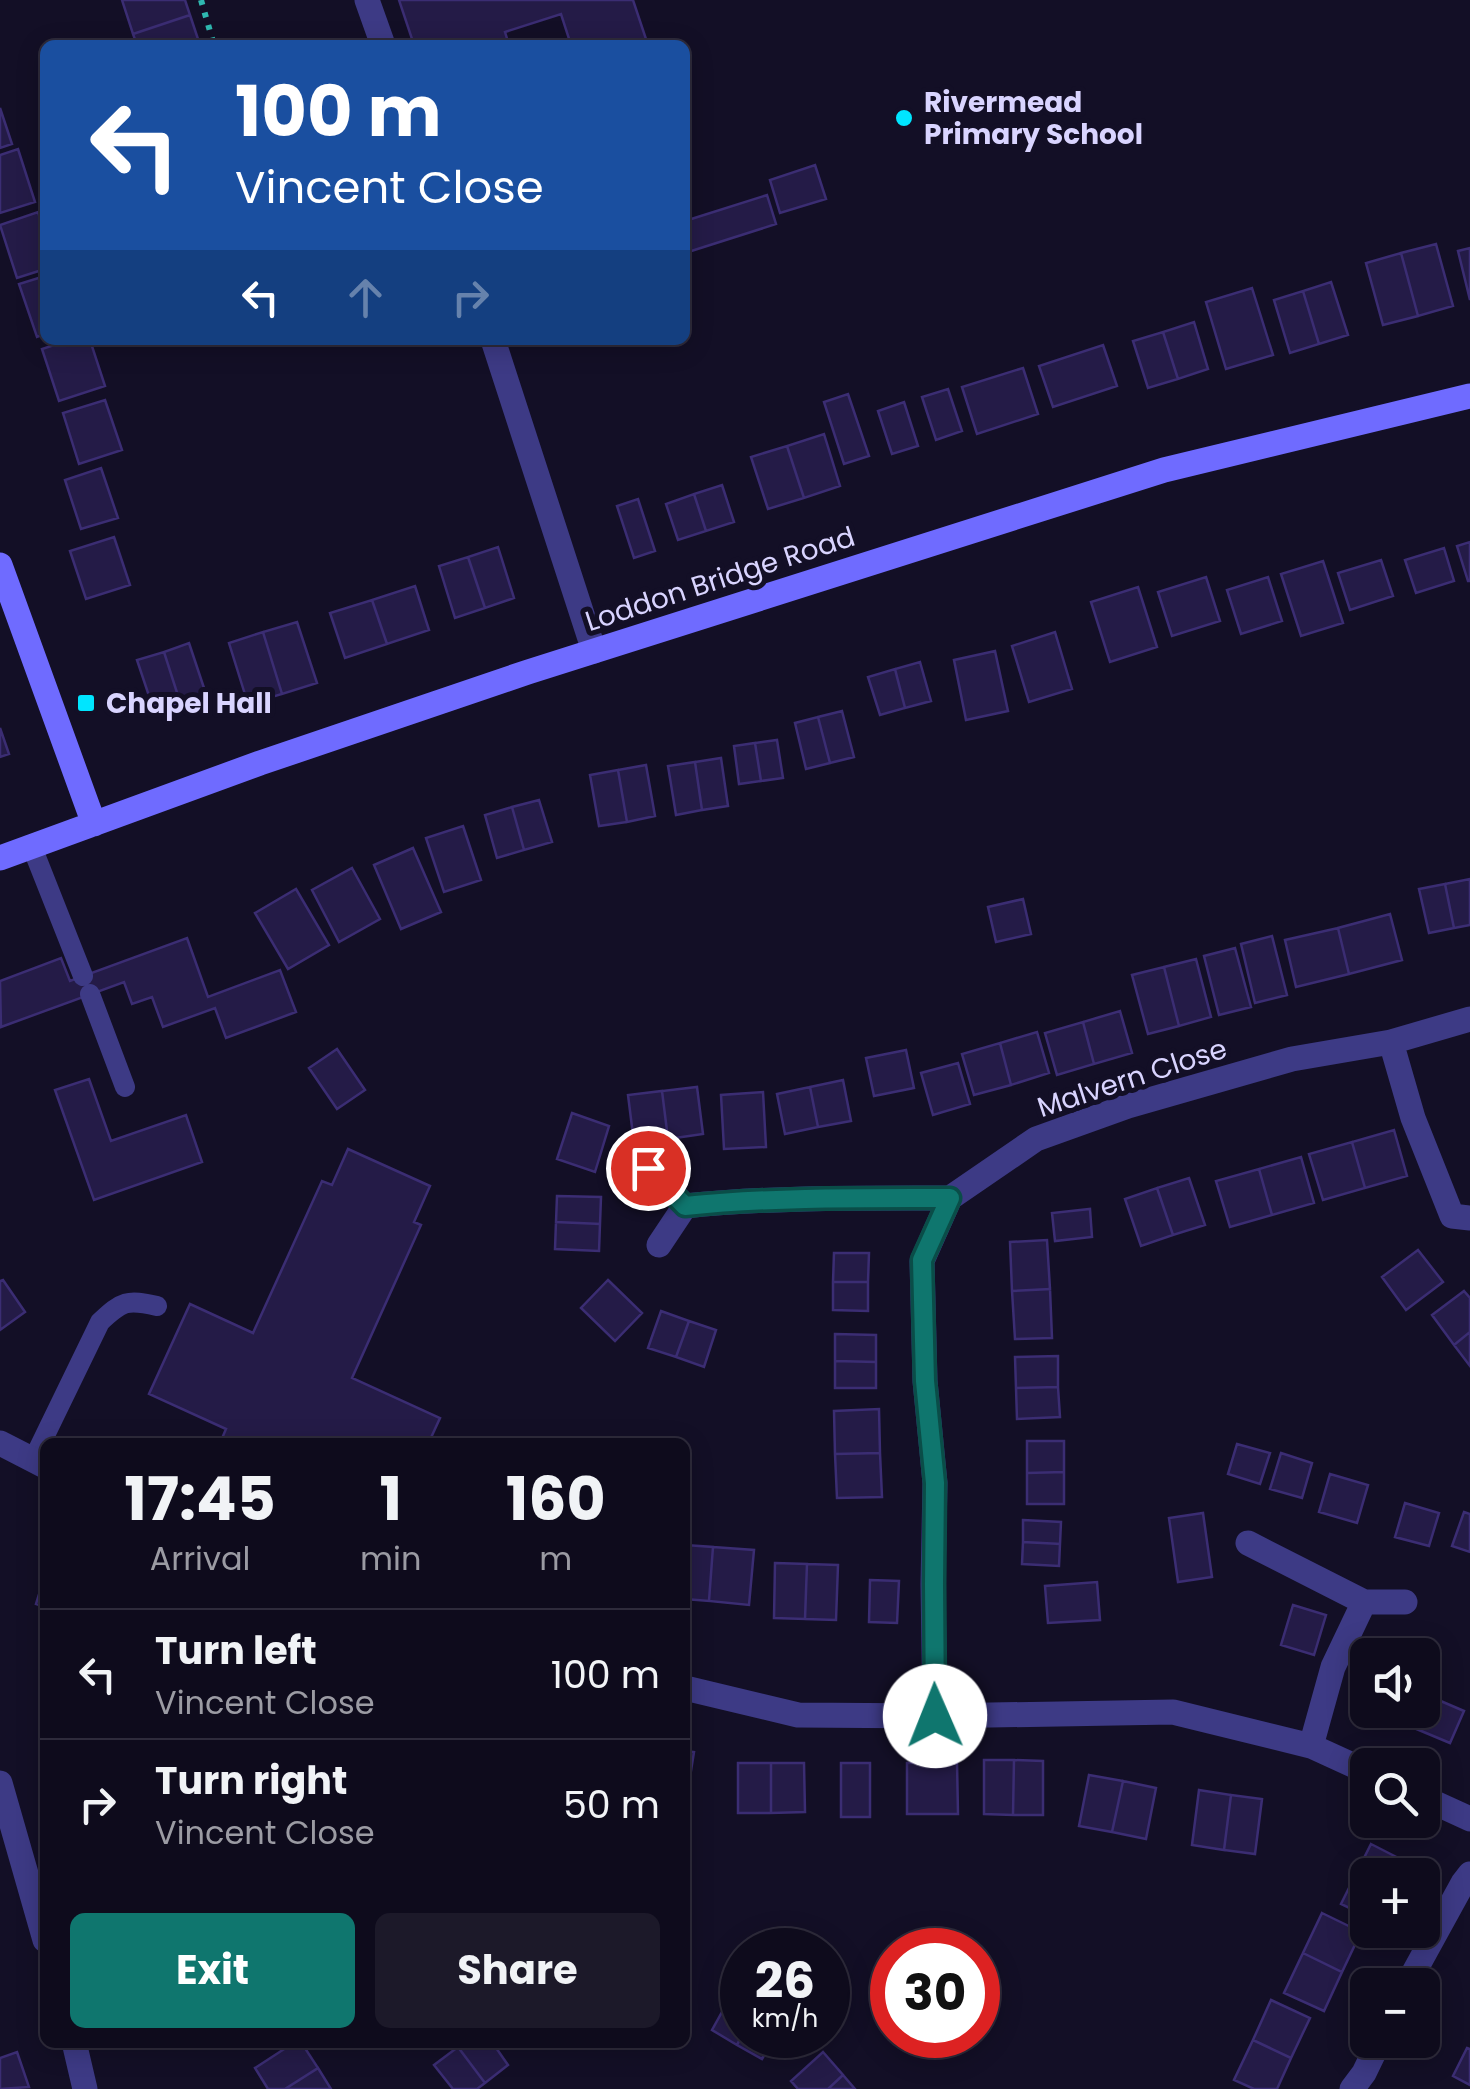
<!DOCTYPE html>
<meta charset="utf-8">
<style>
:root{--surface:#0e0b1c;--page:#1c1929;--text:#f1f3f6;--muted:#9b9ba3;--line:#2e2b3b;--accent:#0f766e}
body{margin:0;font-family:Poppins,sans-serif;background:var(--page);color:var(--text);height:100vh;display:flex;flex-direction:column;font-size:38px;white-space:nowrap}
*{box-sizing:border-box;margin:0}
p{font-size:32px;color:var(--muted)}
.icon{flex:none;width:55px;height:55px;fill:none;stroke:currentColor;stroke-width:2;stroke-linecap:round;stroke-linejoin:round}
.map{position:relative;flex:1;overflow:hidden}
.details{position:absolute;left:40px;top:1438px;width:650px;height:610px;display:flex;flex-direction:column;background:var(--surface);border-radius:15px;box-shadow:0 5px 25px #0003,0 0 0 2px var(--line)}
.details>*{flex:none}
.banner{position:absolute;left:40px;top:40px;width:650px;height:305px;border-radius:15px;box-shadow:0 5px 25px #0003,0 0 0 2px var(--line);background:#1a4fa0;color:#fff;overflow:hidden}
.tools{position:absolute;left:1350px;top:1638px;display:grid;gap:20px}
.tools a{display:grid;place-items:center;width:90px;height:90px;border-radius:15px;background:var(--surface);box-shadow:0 5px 25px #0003,0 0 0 2px var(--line);font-size:50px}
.speed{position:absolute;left:720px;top:1928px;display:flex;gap:20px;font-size:50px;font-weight:700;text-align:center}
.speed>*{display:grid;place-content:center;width:130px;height:130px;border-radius:50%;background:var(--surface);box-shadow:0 5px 25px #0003,0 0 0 2px var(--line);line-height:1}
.speed small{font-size:25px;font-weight:400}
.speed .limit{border:15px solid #d22;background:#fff;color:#111}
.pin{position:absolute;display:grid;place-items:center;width:85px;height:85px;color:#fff;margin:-42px;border:5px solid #fff;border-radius:50%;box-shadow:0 2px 10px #0007}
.me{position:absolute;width:110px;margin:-55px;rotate:359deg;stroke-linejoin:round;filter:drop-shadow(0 0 8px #0008)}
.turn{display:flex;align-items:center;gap:35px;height:210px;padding:0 30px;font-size:45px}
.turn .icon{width:130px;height:130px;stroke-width:2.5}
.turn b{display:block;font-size:70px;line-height:85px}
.lanes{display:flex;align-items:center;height:95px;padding:0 30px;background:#0003;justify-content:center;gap:50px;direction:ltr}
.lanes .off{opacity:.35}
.eta{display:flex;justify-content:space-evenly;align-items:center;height:170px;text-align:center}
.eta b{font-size:60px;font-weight:700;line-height:70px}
.action{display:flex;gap:20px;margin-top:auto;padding:20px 30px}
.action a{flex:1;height:115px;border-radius:15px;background:var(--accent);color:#fff;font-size:40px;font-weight:700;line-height:115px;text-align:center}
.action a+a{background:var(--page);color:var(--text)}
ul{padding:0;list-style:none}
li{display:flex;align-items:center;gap:30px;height:130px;padding:0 30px;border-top:2px solid var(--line)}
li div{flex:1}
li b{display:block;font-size:38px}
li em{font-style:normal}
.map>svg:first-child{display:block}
.building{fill:#241b47;stroke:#3b2d73;stroke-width:2.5}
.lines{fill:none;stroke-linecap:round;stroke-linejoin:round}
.path{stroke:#2fb8b0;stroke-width:6;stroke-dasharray:5 8;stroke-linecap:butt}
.lane{stroke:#3d3a85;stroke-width:20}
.street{stroke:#3d3a85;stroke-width:25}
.secondary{stroke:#6f6bff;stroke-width:25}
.route-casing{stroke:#0a4d48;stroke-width:25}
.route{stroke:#0f766e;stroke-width:18}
.poi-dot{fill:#00e5ff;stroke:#130f26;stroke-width:4}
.labels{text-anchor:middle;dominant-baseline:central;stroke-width:10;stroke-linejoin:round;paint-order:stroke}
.poi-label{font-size:28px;font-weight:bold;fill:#d9d4ff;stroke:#130f26;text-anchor:start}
.street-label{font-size:28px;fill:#d9d4ff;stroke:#130f26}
</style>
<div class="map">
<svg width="1470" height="2089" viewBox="0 0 1470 2089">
<rect width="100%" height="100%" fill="#130f26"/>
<!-- building -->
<path class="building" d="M122,0H185L190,15L133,34Z
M399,0H633L648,45H571L561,14L505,32L509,45H414Z
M190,15L200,45H137L133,34Z
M0,108L12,144L0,148Z
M18,149L35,202L0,213V155Z
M815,165L826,199L780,213L770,180Z
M767,195L776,224L685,253V221Z
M38,212L45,233V269L17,278L0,225Z
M1436,244L1453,306L1418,316L1401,253Z
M1470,248V300L1458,251Z
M1401,253L1418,316L1383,325L1366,263Z
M45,276V334L37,337L19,284Z
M1331,282L1348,335L1319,344L1303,291Z
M1252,288L1273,355L1226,369L1206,302Z
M1303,291L1319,344L1290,353L1274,300Z
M1194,322L1208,369L1178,379L1163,332Z
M1163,332L1178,379L1148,388L1133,341Z
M69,340H90L105,386L59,401L42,349Z
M1103,345L1117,386L1053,407L1039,366Z
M1023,368L1038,414L977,434L962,387Z
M948,389L962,431L936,440L922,397Z
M848,394L869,456L844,464L824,402Z
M105,400L122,450L79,464L63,413Z
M904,402L918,446L892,454L878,411Z
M824,434L840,486L804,498L787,446Z
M787,446L804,498L768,509L751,457Z
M101,468L118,518L81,529L65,480Z
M722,485L734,522L706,531L694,494Z
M694,494L706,531L678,540L666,504Z
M638,499L655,551L634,558L617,506Z
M114,537L130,585L86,599L70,551Z
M1470,542V581H1468L1457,546Z
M498,547L514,598L485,608L468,557Z
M1444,548L1454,581L1416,593L1405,560Z
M468,557L485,608L455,618L439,566Z
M1381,560L1393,596L1350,610L1338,573Z
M1323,561L1343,623L1301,636L1281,574Z
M1206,577L1220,621L1172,636L1158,592Z
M1268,577L1282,621L1241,634L1227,590Z
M415,586L429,630L387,644L372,600Z
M1138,587L1157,647L1110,662L1091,602Z
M372,600L387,644L345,658L330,613Z
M297,622L317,683L282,694L263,632Z
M263,632L282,694L248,704L229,643Z
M1055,632L1072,689L1029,702L1012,646Z
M189,643L206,694L180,702L164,652Z
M995,651L1008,711L966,720L954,660Z
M164,652L180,702L154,711L137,660Z
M920,662L931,701L905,708L895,669Z
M895,669L905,708L880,715L868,677Z
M842,711L854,757L830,763L818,717Z
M818,717L830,763L806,769L795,723Z
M0,728L9,754L0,757Z
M777,740L783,778L761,781L755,743Z
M755,743L761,781L739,784L734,746Z
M721,758L728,806L702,810L695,762Z
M695,762L702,810L676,815L668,766Z
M646,765L655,816L627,822L618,770Z
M618,770L627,822L599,826L590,775Z
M539,800L552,842L524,850L512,807Z
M512,807L524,850L497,858L485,815Z
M463,826L481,880L444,892L426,838Z
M413,848L441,912L401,929L374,865Z
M352,868L380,919L339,942L312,890Z
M1470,879V925L1454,928L1445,884Z
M1445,884L1454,928L1429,933L1419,889Z
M296,889L329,945L288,969L255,913Z
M1023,899L1031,934L996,942L988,907Z
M1390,914L1402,960L1349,974L1338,928Z
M1338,928L1349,974L1296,987L1285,940Z
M1272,936L1287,995L1255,1003L1241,944Z
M187,938L208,997L280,970L296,1012L226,1038L215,1008L163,1027L152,997L132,1004L124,982L1,1027L0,981L61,958L70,981Z
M1235,948L1251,1007L1219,1015L1204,956Z
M1196,959L1211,1017L1179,1026L1164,967Z
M1164,967L1179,1026L1148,1034L1132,975Z
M1120,1011L1132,1053L1094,1064L1083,1022Z
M1083,1022L1094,1064L1057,1075L1045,1033Z
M1037,1032L1049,1073L1011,1085L1000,1043Z
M1000,1043L1011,1085L974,1095L962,1054Z
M337,1049L365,1090L337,1109L309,1068Z
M906,1050L914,1088L874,1096L866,1058Z
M958,1063L970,1104L933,1115L921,1073Z
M89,1079L111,1141L186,1115L202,1162L94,1200L55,1090Z
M843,1080L851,1121L818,1127L810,1087Z
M697,1087L703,1134L668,1139L662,1091Z
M810,1087L818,1127L785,1134L777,1094Z
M662,1091L668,1139L634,1143L628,1095Z
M763,1092L766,1147L724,1149L721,1095Z
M572,1113L609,1126L595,1172L557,1159Z
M1394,1130L1407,1176L1365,1188L1352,1142Z
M1352,1142L1365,1188L1323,1200L1309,1154Z
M348,1149L430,1186L414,1222L421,1225L352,1378L440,1418L429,1442H238L223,1436L226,1429L149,1394L190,1304L253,1333L322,1181L332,1185Z
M1301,1157L1314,1203L1272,1215L1259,1169Z
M1259,1169L1272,1215L1230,1227L1216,1181Z
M1189,1178L1205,1225L1173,1235L1157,1188Z
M1157,1188L1173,1235L1141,1246L1125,1199Z
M557,1196L601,1197L600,1224L556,1222Z
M1090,1209L1092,1237L1055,1241L1052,1213Z
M556,1222L600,1224L599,1251L555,1249Z
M1047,1240L1050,1289L1012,1291L1010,1242Z
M1418,1250L1443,1282L1406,1310L1382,1277Z
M834,1253H869L868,1282H833Z
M3,1280L25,1312L0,1330V1281Z
M608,1280L642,1313L615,1341L581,1308Z
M833,1282H868V1311L833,1310Z
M1050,1289L1052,1338L1015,1339L1012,1291Z
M1464,1291L1470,1298V1332L1454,1345L1432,1315Z
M661,1311L689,1321L676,1357L648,1348Z
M689,1321L716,1330L704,1367L676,1357Z
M1470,1332V1366L1454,1345Z
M835,1334L876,1335V1362L835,1361Z
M1058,1356V1387L1016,1388L1015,1357Z
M835,1361L876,1362V1388H835Z
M1058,1387L1060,1417L1017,1419L1016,1388Z
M879,1409L880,1453L835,1454L834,1411Z
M1027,1441H1064V1472L1027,1473Z
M1237,1444L1270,1453L1260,1484L1228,1474Z
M880,1453L882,1497L837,1498L835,1454Z
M1281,1453L1312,1463L1302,1498L1270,1489Z
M1064,1472V1504H1027V1473Z
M1330,1474L1368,1485L1357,1523L1319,1512Z
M1405,1503L1439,1513L1429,1546L1395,1537Z
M1464,1512L1470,1514V1552L1452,1546Z
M1203,1513L1212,1577L1178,1582L1169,1518Z
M1023,1520L1061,1522L1060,1544L1023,1542Z
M1023,1542L1060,1544L1059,1566L1022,1564Z
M685,1545L713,1547L709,1601L685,1599Z
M713,1547L754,1550L749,1605L709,1601Z
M775,1563L807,1564L805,1619L774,1618Z
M807,1564L838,1565L836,1620L805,1619Z
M45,1575V1607L36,1604Z
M870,1580L899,1581L897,1623L869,1622Z
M1097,1582L1100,1620L1048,1623L1045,1586Z
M1293,1605L1326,1615L1314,1655L1281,1645Z
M1422,1693L1464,1711L1450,1743L1395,1720L1400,1710H1422Z
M685,1751L694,1752L685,1808Z
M984,1760H1014L1013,1815L984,1814Z
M1014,1760L1043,1761V1815H1013Z
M957,1762L958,1814H907V1763Z
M738,1763H771V1813H738Z
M771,1763H804L805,1812L771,1813Z
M841,1763H870V1817H841Z
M1089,1775L1123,1781L1112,1832L1079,1826Z
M1123,1781L1156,1788L1146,1839L1112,1832Z
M1199,1790L1231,1795L1224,1850L1192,1845Z
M1231,1795L1262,1799L1255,1854L1224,1850Z
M1371,1844L1412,1865L1407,1875H1368V1880L1356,1874Z
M1356,1874L1368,1880V1917L1341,1904Z
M1322,1913L1361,1932L1342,1972L1303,1953Z
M1303,1953L1342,1972L1324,2011L1284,1993Z
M732,1994L742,2000V2035L737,2045L712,2030Z
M1271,2000L1310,2018L1291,2058L1253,2040Z
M742,2035H776L762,2059L737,2045Z
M1253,2040L1291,2058L1277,2089H1254L1234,2080Z
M295,2042H301L318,2068L285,2089H268L255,2068Z
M463,2042H492L508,2065L485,2083L458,2047Z
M458,2047L485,2083L477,2089H453L434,2065Z
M1467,2048L1470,2049V2085L1453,2076Z
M17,2052L29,2087L0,2089V2058Z
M823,2052L843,2075L828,2089H798L791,2081Z
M318,2068L331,2089H285Z
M843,2075L855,2089H828Z"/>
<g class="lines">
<!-- path -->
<path class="path" d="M201,0L214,45"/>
<!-- lane -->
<path class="lane" d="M32,847L83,976
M90,994L125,1087
M33,1460L100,1322C122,1301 127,1299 157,1306"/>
<!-- street -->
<path class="street" d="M367,0L383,45
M493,340L594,651
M1391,1042L1413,1118L1452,1216L1470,1218
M648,1168L685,1206C773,1197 861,1198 950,1198
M659,1245L685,1206
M0,1443L45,1466
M1248,1543L1364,1602L1333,1667L1311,1746
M1364,1602H1405
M685,1688L798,1715L935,1716L1173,1712L1311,1746L1368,1772
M935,1716L933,1584L935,1483L925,1381L922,1261L950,1198L1036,1139L1128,1106L1292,1059L1391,1042L1470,1019
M0,1783L45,1940
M1422,1797L1470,1819
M1407,1985L1463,1883L1470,1874
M74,2042L85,2089
M1352,2089L1364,2073L1380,2040"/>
<!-- secondary -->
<path class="secondary" d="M0,565L94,824
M0,858L260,763L528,672L1164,470L1470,396"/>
</g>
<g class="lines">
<!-- route casing -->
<g class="route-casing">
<path id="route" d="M648,1168L685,1206C773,1197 861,1198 950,1198L922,1260L925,1381L935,1483L934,1584L935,1716"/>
</g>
<!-- route -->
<use href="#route" class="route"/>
</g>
<!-- markers -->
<g class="poi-dot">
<circle cx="904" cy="118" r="10"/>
<rect x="76" y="693" width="20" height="20" rx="5"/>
</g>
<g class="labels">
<!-- poi labels -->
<g class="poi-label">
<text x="924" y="102">Rivermead<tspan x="924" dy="32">Primary School</tspan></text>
<text x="106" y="703">Chapel Hall</text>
</g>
<!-- street labels -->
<g class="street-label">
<text transform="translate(720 579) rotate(-18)">Loddon Bridge Road</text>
<text transform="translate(1132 1078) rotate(-18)">Malvern Close</text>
</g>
</g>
</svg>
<div class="tools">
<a><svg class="icon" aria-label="sound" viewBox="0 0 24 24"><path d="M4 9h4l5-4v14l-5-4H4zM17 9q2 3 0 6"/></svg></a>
<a><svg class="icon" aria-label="search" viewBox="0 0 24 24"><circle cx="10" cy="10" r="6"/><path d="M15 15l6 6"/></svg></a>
<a>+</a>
<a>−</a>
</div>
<div class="speed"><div>26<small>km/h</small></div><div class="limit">30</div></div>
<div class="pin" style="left:648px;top:1168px;background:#d93025"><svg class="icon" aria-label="arrive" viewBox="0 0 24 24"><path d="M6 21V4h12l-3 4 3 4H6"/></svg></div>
<svg class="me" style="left:935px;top:1716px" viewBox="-20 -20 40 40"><circle r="19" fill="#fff"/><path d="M0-13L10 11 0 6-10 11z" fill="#0f766e"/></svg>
<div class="banner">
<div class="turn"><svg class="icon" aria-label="left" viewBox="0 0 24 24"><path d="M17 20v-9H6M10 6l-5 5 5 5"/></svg><div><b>100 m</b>Vincent Close</div></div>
<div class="lanes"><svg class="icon" aria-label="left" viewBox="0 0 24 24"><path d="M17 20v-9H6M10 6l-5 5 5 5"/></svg><svg class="icon off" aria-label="ahead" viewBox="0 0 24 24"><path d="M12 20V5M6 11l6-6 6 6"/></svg><svg class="icon off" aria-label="right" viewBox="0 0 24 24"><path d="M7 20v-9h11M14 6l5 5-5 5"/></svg></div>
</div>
<section class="details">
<div class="eta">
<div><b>17:45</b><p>Arrival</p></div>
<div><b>1</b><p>min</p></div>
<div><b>160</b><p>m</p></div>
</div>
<ul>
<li><svg class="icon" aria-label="left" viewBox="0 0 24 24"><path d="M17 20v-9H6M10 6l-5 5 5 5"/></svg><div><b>Turn left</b><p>Vincent Close</p></div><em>100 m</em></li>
<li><svg class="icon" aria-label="right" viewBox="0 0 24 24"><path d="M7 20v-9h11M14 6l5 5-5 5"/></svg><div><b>Turn right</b><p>Vincent Close</p></div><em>50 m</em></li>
</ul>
<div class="action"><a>Exit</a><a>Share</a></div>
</section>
</div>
